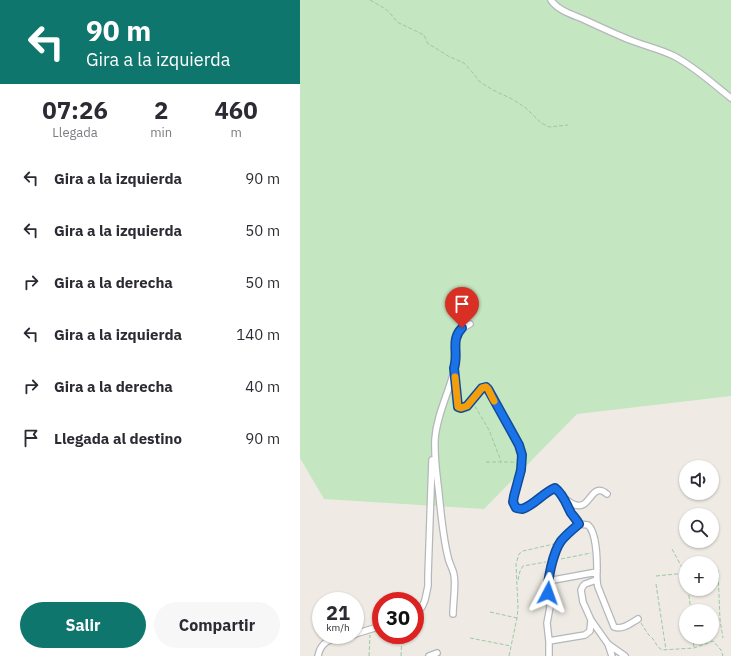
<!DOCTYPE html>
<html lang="es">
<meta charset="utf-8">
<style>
:root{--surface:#fff;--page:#f7f7f7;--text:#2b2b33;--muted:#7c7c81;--accent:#0f766e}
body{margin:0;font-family:"IBM Plex Sans",sans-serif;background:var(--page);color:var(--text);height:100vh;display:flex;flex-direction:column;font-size:15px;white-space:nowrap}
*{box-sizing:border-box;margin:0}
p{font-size:13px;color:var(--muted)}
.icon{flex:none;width:22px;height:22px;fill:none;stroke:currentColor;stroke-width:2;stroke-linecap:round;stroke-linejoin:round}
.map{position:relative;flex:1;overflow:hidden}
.side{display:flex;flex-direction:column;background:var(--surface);width:300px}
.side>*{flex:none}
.banner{background:#0f766e;color:#fff;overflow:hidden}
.fabs{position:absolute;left:379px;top:460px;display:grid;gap:8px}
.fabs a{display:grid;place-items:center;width:40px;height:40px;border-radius:50%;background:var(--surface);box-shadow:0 1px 3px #0004;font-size:20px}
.speed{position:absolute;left:12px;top:592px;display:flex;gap:8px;font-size:20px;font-weight:700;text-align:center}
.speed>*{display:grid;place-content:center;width:52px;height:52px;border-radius:50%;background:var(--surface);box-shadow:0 1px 3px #0004;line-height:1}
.speed small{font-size:10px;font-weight:400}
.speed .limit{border:6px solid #d22;background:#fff;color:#111}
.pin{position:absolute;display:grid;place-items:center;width:34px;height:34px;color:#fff;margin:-41px -17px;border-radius:50% 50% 50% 0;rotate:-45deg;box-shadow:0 0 4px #0007}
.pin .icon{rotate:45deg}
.me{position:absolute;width:44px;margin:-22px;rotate:4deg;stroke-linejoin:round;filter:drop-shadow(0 0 3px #0008)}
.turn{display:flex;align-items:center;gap:14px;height:84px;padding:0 20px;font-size:18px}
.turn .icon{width:52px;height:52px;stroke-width:2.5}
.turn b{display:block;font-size:28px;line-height:34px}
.eta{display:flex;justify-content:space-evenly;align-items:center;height:68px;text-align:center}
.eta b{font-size:24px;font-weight:700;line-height:28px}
.action{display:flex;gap:8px;margin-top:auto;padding:8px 20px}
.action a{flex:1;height:46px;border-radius:24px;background:var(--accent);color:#fff;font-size:16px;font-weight:700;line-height:46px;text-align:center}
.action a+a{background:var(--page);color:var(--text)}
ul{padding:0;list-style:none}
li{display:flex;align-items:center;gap:12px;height:52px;padding:0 20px}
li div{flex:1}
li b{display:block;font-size:15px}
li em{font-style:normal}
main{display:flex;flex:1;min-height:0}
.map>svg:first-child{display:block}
.green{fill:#c4e6c0}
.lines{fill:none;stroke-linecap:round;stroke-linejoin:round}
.minor-casing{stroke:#b4b7bb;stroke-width:8}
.path{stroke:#9acaa3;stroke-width:1;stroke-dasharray:4 2;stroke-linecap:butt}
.minor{stroke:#fff;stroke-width:5.5}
.route-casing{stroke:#114b97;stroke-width:10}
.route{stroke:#1a73e8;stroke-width:7}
.slow{stroke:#f59e0b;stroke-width:7}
</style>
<main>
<section class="side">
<div class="banner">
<div class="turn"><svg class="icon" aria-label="left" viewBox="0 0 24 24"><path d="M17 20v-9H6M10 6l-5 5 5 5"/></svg><div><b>90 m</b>Gira a la izquierda</div></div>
</div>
<div class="eta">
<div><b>07:26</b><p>Llegada</p></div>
<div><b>2</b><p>min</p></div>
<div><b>460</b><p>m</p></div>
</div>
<ul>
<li><svg class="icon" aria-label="left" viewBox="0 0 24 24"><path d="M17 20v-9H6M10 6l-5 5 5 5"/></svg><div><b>Gira a la izquierda</b></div><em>90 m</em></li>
<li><svg class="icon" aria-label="left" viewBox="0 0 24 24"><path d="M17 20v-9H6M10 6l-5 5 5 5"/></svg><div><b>Gira a la izquierda</b></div><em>50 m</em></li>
<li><svg class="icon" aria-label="right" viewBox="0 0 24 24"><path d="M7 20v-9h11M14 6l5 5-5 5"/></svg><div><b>Gira a la derecha</b></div><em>50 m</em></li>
<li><svg class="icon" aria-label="left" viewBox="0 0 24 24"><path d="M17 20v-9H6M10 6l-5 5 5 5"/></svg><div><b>Gira a la izquierda</b></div><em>140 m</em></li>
<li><svg class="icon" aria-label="right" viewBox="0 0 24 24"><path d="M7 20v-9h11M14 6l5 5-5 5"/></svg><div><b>Gira a la derecha</b></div><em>40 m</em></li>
<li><svg class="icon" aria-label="arrive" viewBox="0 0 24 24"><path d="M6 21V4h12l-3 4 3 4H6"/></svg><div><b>Llegada al destino</b></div><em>90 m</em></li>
</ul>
<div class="action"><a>Salir</a><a>Compartir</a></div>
</section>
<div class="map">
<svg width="431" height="656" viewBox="0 0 431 656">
<rect width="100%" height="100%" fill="#efebe4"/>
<!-- green -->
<path class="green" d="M0,0H431V396L277,414L184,509L24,499L0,458Z"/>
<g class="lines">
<!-- minor casing -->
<g class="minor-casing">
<path id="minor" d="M251,0C258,11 274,15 285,20C300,27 315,34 330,40C345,46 360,49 374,56C395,67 412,83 431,98
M154,368L158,407L161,409L167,406L182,388L186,387L188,389L219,445L222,455L221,471L214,496L213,502L216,508L221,509C233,504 242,493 255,489C264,495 266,504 271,513C274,517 277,520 279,524L288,525C296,532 297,557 297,568C297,575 296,580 298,587L314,627C323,630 331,623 338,619
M265,499C267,500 270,503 273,504C289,512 290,487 302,491C304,491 305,493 307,494
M296,580L285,584L283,586L281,590L283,602L291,620L308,644L312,656
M248,581L297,572
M115,614L122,607L125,600L128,586V576L132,460
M153,614C153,604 156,584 154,575C153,569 149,563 148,557C143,537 141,515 139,494C137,476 134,457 135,439C137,412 151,389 156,363C159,343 146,336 170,324
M55,634L81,626
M249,641L285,635L290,631L291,620
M308,644L325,656
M18,656C22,636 38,639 53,635
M129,656L137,653
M249,656V641L247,623L250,607L248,587L250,570L260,542L268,533L279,524"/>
</g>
<!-- path -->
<path class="path" d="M70,0L84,8L90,13L97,22L124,35L128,44L134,47L148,56L164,63L173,73L180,82L193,90L212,99L226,108L240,122L249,127L268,125
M175,406L176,408L189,430L201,461
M186,462H216
M372,549L385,573L386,579
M261,559L291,553
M412,569L418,570L420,620L423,638
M356,576L386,573
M218,580L220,571L223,566L246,562
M356,584L366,650
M388,589L391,611
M190,612L217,618
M341,623L348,634L353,639L358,647L362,650L394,648L413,641L421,650L423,656
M393,637L394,647
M170,638L211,646
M69,656L70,635
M101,656L102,635
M209,656L217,618L218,608L216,564L219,554L223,551L254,544"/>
<!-- minor -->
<use href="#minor" class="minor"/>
</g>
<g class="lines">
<!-- route casing -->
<g class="route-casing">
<path id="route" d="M162,328C150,340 159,353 154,368L158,407L161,408L167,406L182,388L186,387L188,389L219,445L222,455L221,470L214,496L213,502L216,508C218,508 220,509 222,509C232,507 244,492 255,488C264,495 266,504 271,513C274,517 277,520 279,524C273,529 266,535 261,541C253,552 247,581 248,593"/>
</g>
<!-- route -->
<use href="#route" class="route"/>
<!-- slow -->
<path class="slow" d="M155,377L158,407L161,408L167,406L182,388L186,387L188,389L194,401"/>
</g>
</svg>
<div class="fabs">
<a><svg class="icon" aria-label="sound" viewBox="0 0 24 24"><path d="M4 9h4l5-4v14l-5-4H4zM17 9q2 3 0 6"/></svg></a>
<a><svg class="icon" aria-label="search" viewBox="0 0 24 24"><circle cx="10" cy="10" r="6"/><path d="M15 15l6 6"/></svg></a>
<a>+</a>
<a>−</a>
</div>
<div class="speed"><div>21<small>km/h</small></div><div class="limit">30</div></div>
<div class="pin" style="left:162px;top:328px;background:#d93025"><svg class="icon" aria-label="arrive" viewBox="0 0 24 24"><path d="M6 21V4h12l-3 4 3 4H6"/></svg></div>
<svg class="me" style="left:248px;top:593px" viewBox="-20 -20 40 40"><path d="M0-17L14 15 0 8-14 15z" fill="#1a73e8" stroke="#fff" stroke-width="4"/></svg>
</div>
</main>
